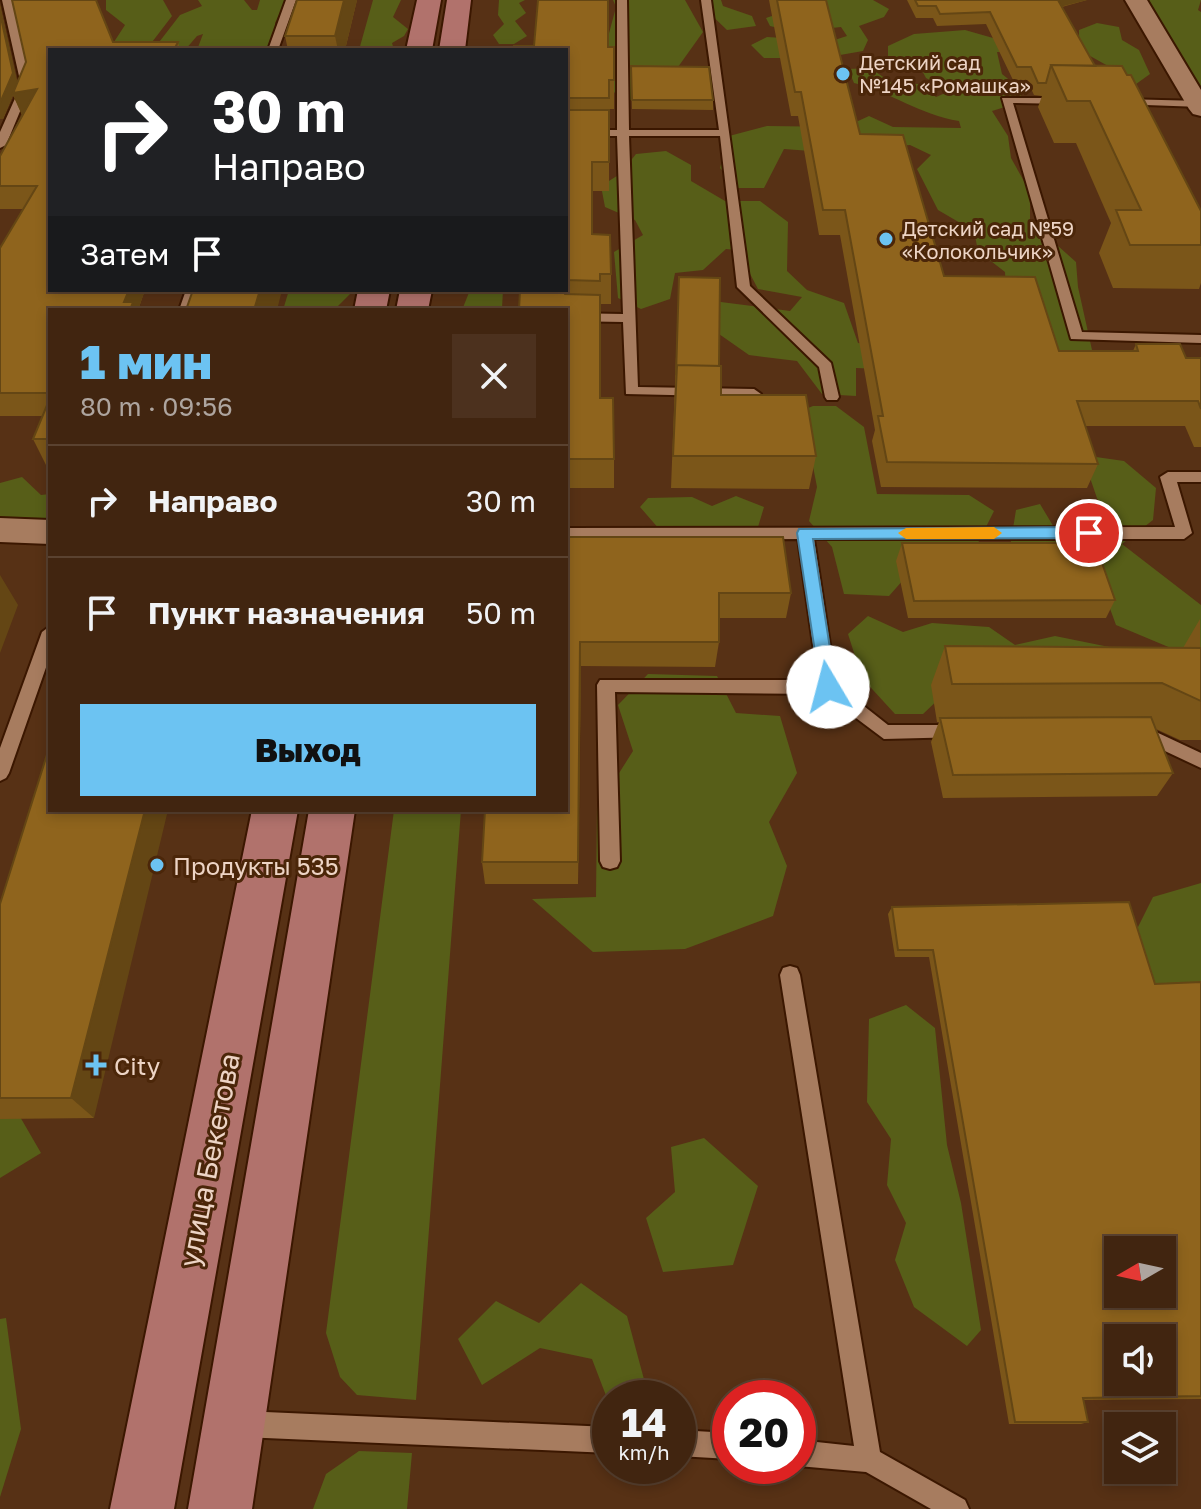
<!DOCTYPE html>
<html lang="ru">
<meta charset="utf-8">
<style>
:root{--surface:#412510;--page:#4c311e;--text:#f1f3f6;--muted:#aea59f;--line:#5a4230;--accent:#6cc3f2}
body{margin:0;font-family:"Golos Text",sans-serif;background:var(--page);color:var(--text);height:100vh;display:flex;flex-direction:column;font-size:30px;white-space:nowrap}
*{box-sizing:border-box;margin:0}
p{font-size:26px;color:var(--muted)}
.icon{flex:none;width:44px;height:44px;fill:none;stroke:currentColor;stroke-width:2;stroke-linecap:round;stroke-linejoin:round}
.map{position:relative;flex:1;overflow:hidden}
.panel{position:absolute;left:48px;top:308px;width:520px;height:504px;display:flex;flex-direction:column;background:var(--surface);border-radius:0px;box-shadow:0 4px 12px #0003,0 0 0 2px var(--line)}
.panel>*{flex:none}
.guide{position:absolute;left:48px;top:48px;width:520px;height:244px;border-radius:0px;box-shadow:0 4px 12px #0003,0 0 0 2px var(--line);background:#202124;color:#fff;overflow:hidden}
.needle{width:52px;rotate:261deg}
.controls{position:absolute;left:1104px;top:1236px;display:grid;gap:16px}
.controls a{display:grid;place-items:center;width:72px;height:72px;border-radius:0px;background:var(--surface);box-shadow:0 4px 12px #0003,0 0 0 2px var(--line);font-size:40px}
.speed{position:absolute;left:592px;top:1380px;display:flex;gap:16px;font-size:40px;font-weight:700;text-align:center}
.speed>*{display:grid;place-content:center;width:104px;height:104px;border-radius:50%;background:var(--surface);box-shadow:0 4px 12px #0003,0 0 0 2px var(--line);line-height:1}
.speed small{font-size:20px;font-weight:400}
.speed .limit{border:12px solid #d22;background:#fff;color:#111}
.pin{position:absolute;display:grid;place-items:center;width:68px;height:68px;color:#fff;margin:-34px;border:4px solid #fff;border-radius:50%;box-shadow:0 2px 8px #0007}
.me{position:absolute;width:88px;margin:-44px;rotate:352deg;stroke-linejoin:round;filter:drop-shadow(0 0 6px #0008)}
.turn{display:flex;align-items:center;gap:28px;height:168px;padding:0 32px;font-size:36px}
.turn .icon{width:104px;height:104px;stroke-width:2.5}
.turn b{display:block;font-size:56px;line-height:68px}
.then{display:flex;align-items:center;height:76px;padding:0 32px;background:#0003;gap:16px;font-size:30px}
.round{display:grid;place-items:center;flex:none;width:84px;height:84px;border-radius:0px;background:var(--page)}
.summary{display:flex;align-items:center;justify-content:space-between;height:136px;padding:0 32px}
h1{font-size:48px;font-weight:800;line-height:60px;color:var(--accent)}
.cta{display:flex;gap:16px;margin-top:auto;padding:16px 32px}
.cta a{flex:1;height:92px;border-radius:0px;background:var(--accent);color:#111;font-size:32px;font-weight:800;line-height:92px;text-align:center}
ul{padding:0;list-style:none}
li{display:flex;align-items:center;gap:24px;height:112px;padding:0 32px;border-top:2px solid var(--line)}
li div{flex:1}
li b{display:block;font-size:30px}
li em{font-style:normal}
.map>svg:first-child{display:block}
.green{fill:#575e18}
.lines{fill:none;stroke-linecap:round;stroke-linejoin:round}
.lane-casing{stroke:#3b1700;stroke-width:4}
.street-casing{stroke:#3b1700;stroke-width:4}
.secondary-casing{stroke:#3b1700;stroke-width:4}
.lane{fill:#a77c5f;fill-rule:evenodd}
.street{fill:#a77c5f;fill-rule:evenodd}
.secondary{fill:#b1726c;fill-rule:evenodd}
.wall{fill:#7b5619}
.shaded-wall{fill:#644614}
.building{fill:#8f641d;stroke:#644614;stroke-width:2;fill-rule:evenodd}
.route{fill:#6cc3f2;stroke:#467f9d;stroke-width:2}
.slow{fill:#f59e0b}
.poi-dot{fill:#6cc3f2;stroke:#4b2609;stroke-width:3}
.labels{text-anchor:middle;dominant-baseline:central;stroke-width:6;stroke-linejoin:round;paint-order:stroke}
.far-poi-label{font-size:20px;fill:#edd4c5;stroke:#4b2609;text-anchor:start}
.poi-label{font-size:24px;fill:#edd4c5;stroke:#4b2609;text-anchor:start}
.near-street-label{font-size:28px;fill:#edd4c5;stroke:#4b2609}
</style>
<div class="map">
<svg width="1201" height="1509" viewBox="0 0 1201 1509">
<rect width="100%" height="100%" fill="#573115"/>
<!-- green -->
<path class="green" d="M106,0H163L172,16L146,50H96L112,45L125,25L106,10Z
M198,0H244L252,10H257L260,0H286L275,23L276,50H197L203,34L197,36L185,50H153L180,15L202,6Z
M373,0H401L393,17L408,29L404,36L392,43L394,50H359Z
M499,0H525L519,3L526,13L515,21L527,36L514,44H499L493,35L504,24L498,15Z
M613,0H685L703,32L678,67L640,102L617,97L602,70L611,56L607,41L616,7Z
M701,0H721L723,6L752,16L756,26L727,30L701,5Z
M819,0H873L889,9L884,17L859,26L868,40L863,51L823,58H764L751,45L767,37L800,39L819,45L847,36L841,27L795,32L770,26L766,18Z
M1142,0H1201L1198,10L1201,12V108Z
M1097,23L1119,27L1122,40L1139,50L1150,74L1107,105L1108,66L1083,52H997L1002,74L1023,91L1018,103L992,111L1008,136L1011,158L1030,192V221L1076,262L1078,287L1092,350L1052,364L1006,292L1005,272L978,251L974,231L938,210L917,169L931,155L910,145L824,152L784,149L764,188H737L720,168L729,136L767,126L845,127L869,116L893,127L961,128L959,121C920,115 891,92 854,83L848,69L870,68L892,83L919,84L936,97L950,91L926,78L919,65L888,61V46L914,34L965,30L1014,44L1079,41V30Z
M666,151L691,165V181L725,201H760L788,222L787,271L807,290L844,303L858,343L893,348L882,369L856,368V396L822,394L797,361L749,355L709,327L713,301L790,311L802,297L758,289L748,270L747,251L726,249L703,270L675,273L670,299L641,309L618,298L614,252L643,235L635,220L605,207L601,186L620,174L636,154Z
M289,290H354L334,310H283Z
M470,290H503L502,308L509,310H462Z
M813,406H836L864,427L877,494L969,495L994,511L975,549L926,554L889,596L844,594L832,547L809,521L817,487L805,425L791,415Z
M1096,457L1124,461L1156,488L1153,520L1122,544L1201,605V648L1178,651L1116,625L1101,584L1010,547L1016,510L1040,504L1058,534L1086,536L1098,501L1088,472Z
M22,477L41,495L50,494V536H0V483Z
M736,496L764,507L755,537L660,530L640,507L648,498L692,497L712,506Z
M868,616L903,632L932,623L989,627L1015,645L1055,636L1129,651L963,676L923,714H895L862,678L848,634Z
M648,674L717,676L736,713L780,716L797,773L769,822L787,866L773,916L685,949L593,952L532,899L596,897L597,808L633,751L618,705Z
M394,810H461L416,1400L357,1395L340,1377L326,1333Z
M1201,883V995L1151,983L1128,947L1153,897Z
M906,1005L935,1028L947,1145L961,1203L981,1330L967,1346L914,1307L895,1260L906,1223L887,1185L891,1139L867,1102L869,1019Z
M19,1115L41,1153L0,1178V1119Z
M704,1138L758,1186L733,1265L663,1272L646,1218L675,1192L671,1147Z
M581,1283L627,1316L649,1398H610V1406L592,1359L540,1348L482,1385L458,1339L496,1301L539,1323Z
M6,1318L21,1429L0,1497V1319Z
M359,1451L412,1453L407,1509H313L326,1474Z"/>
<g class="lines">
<!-- lane casing -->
<g class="lane-casing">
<path id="lane" d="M2,0H12L31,85L6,145L0,148V132L21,85Z
M286,0H296L278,50H268Z
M617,0H627L629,130H719L701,0H711L750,286L831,363L839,397L837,400H827L825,397L819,367L737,287L720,136H629L638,387L754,389L761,394L759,397L626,394L623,322L566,321V313L623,314L617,136H566V130H617Z
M1002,98H1065L1071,101L1065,104L1013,103L1082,332L1201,335V343L1071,339Z
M1122,99L1201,101V107L1118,104L1116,102Z
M186,290H200L193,310H179Z
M1168,472H1201V482H1177L1192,533L1184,539H814L836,684L888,725H957L963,727L966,732L963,737L884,739L824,694L615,692L620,861L617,867L610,869L603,867L600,861L597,685L600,680H818L798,539L566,540V528L1175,527L1160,477Z
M50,626V656L9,773L6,778L0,781V748L42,632Z
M1139,724L1201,753V768L1133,736L1130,731L1133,726Z
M790,966L797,968L800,975L880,1452L965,1500L969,1509H931L866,1472L798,1466V1440L854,1446L780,975L783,968Z
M240,1411L610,1427V1453L240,1437L231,1433L227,1424L231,1415Z
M678,1430L730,1433V1459L678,1456Z"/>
</g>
<!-- street casing -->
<g class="street-casing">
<path id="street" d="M1125,0H1147L1201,90V116L1193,114L1189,109Z
M0,518L50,520V544L0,542Z"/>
</g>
<!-- secondary casing -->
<g class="secondary-casing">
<path id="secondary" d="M417,0H441L432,50H406Z
M447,0H471L465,50H439Z
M358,290H390L386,310H354Z
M400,290H432L428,310H396Z
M252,810H298L174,1509H110Z
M309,810H355L252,1509H188Z"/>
</g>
<!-- lane -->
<use href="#lane" class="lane"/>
<!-- street -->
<use href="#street" class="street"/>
<!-- secondary -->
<use href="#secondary" class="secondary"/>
</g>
<!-- wall -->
<path class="wall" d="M12,0H96L113,42H178L180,50H50V290H145L138,310H50V473L33,439L43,416H0V248L24,209H0V156L22,115L13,95L3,119H0V5L17,82L26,62Z
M357,0L345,50H288L285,36Z
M769,0H826L860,134L944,276L1059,351H1133L1136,344L1186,358H1201V447H1194L1185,426H1085L1098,464L1087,488L881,487L872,441L875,430L840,235H819L798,116H791Z
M907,0H1087L1062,7L1095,66L1201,211V283L1199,289L1113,288L1099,253L1111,223L1076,143H1054L1038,107L1042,96L1034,95L1027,80H1013L986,24L937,26L933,18H916Z
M608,47H614V109H609V191H593L592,234L611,274V304H600V398L614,459V488H566V310L520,290H566V50Z
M631,66L713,100V110L632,109Z
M679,277L719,366L721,395L816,456L809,489L671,488Z
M566,537L791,593L786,618H719V642L715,667L581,666L578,884H485L482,862Z
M902,543L1115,600L1106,618H908L896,561Z
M1200,619L1201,740H1180L1156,729L1173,773L1157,796L943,798L931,742L939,722H937L931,685L945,646L1183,648Z
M0,904L94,1118L0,1119Z
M892,907L1155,984L1201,982V1399L1083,1400L1088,1422L1081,1424H1009L929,957H895L888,914Z"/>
<!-- shaded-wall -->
<path class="shaded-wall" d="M344,0H357L345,50H338L335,36Z
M1055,0H1087L1052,9Z
M0,5L18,85L37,89L45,111L22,115L13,95L3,119H0Z
M129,290H145L138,310H127L124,302Z
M260,290H282L277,310H254Z
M0,575L18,605L0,653Z
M580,642L581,666L578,884V862Z
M145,810H168L94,1118L71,1098Z"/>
<!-- building -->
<path class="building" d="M12,0H96L113,42H178L174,50H50V290H129L124,302H133L130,310H50V393H0V248L37,186H0V156L37,89L13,93L26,62Z
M297,0H344L335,36H285Z
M538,0H608V47H614V80H609V98H566V50H514V46H534Z
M777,0H826L860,134L903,135L944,276L1035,277L1059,351H1138L1136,344H1180L1186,358H1201V409L1198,401H1077L1098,464L887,462L878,416H883L845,210H823L801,92H795Z
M915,0H1058L1095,66L1051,65L1046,83H1038L1031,67H1017L990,12L940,14L936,6H918Z
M0,13L13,73L0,103Z
M1051,65L1122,66L1127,75H1131L1201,211V245H1130L1116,210H1141L1090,101H1067Z
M631,66L709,67L713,100H632Z
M566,110H609V162H592V234L610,235L611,274H600V281L566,280Z
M679,277L720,278L719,366L677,365L676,375Z
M193,290H260L254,310H186Z
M520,290H562L565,294L600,295V398H613L614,459H566V310H519Z
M677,365L721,366V395H806L816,456H673Z
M50,398V439H33Z
M566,537H783L791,593H719V642H580L578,862H482L485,810H566Z
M902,543H1095L1115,600L914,601Z
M945,646L1201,648V701L1162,683L952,684Z
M1151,717L1173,773L953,775L940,718Z
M50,745V810H145L71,1098H0V904Z
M1129,902L1155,984L1201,982V1396L1083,1398L1088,1422H1015L933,950H898L892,907ZM1118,1250H1162V1294H1118ZM1118,1338H1162V1382H1118Z"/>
<!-- route -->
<path class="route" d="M1089,527L1097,533L1089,538L813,539L836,687L834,692H821L797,533L799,529Z"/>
<!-- slow -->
<path class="slow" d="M994,527L1002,533L994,539H906L898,533L906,528Z"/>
<!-- markers -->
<g class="poi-dot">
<circle cx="843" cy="74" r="8"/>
<circle cx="886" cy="239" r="8"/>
<circle cx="157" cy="865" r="8"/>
<path d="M92 1053h8v8h8v8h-8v8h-8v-8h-8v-8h8z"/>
</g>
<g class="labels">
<!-- far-poi labels -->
<g class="far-poi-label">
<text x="859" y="62">Детский сад<tspan x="859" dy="23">№145 «Ромашка»</tspan></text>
<text x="902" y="228">Детский сад №59<tspan x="902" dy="23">«Колокольчик»</tspan></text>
</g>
<!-- poi labels -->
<g class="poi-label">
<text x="173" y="865">Продукты 535</text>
<text x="114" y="1065">City</text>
</g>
<!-- near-street labels -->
<g class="near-street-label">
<text transform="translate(209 1160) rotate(-79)">улица Бекетова</text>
</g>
</g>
</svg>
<div class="controls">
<a><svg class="needle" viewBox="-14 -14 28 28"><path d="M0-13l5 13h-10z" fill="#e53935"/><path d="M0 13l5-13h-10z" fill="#aea59f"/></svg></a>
<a><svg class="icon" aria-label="sound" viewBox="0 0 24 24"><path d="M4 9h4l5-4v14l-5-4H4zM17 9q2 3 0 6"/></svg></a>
<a><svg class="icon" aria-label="layers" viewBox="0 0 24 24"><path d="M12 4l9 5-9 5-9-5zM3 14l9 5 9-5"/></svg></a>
</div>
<div class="speed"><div>14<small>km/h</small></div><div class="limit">20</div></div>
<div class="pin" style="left:1089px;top:533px;background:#d93025"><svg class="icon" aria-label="arrive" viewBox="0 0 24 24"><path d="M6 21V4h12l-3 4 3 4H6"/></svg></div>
<svg class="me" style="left:828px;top:687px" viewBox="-20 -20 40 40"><circle r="19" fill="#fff"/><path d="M0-13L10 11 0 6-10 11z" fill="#6cc3f2"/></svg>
<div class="guide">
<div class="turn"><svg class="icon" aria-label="right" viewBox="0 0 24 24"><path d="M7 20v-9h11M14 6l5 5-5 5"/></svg><div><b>30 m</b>Направо</div></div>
<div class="then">Затем<svg class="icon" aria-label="arrive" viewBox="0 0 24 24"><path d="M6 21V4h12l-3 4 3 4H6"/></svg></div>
</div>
<section class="panel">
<div class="summary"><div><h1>1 мин</h1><p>80 m · 09:56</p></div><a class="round"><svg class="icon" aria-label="close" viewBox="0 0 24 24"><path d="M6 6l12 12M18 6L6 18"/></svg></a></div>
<ul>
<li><svg class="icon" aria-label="right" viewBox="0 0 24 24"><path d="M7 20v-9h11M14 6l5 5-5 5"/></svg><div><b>Направо</b></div><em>30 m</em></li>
<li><svg class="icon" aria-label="arrive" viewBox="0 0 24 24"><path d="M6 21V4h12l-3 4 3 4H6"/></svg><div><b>Пункт назначения</b></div><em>50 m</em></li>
</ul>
<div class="cta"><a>Выход</a></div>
</section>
</div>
